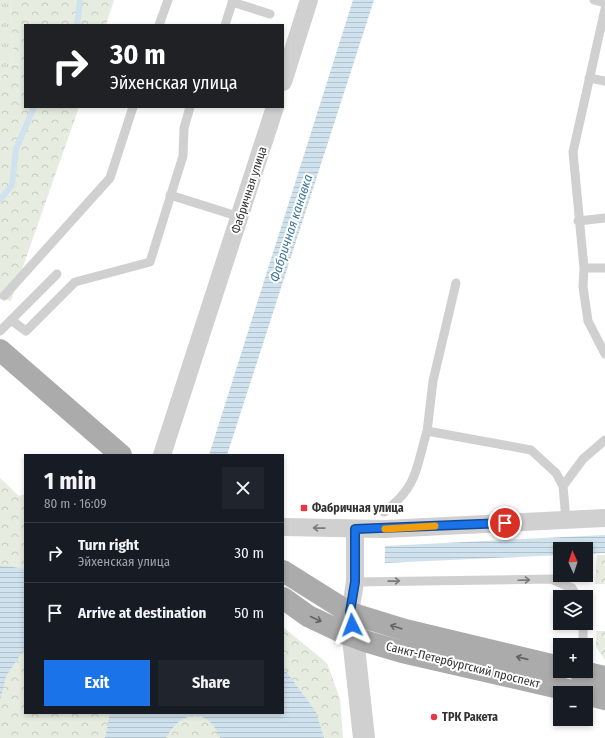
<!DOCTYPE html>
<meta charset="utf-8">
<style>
:root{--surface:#171b24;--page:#20242c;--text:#f1f3f6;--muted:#9ea1a6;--line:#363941;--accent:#1a73e8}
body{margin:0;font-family:"Fira Sans Condensed",sans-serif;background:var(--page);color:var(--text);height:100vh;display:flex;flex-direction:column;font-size:15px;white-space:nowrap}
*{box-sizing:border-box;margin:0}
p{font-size:13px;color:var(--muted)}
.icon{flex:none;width:22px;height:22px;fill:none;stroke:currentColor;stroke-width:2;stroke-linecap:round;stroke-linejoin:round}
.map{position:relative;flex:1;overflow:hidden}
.drawer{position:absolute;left:24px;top:454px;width:260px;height:260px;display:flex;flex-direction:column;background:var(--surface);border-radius:0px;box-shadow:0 2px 6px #0003}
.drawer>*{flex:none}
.top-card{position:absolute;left:24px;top:24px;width:260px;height:84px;border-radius:0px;box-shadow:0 2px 6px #0003;background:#202124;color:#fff;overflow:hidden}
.needle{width:26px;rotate:357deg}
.controls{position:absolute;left:553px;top:542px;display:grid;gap:8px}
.controls a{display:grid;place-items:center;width:40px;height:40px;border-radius:0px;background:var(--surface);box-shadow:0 2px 6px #0003;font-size:20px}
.pin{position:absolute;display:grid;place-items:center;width:34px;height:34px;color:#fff;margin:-17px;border:2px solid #fff;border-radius:50%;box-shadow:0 1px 4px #0007}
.me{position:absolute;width:44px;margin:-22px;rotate:357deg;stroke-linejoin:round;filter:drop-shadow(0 0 3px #0008)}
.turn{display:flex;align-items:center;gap:14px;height:84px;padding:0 20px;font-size:18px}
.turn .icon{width:52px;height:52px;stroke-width:2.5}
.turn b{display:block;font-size:28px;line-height:34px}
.round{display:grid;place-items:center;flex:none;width:42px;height:42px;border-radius:0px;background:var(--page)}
.overview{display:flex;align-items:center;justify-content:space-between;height:68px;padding:0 20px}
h1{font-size:24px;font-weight:700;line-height:30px}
.cta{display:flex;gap:8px;margin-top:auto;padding:8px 20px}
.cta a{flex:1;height:46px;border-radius:0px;background:var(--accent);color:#fff;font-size:16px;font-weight:700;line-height:46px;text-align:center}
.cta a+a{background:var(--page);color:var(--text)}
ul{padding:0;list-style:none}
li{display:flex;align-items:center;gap:12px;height:60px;padding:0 20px;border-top:1px solid var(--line)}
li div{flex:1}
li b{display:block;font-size:15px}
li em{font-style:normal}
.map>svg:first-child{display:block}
.grass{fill:url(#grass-tufts)}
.forest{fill:url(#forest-crowns)}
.water{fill:url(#water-rules)}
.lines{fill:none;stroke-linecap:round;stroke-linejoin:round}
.stream{stroke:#cfe2ee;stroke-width:6}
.service{stroke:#d0d0d0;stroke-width:9}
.minor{stroke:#d0d0d0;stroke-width:18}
.tertiary{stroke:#d0d0d0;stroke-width:22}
.primary{stroke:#ababab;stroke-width:22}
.oneway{stroke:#7a7a7a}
.oneway2{stroke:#636363}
.route-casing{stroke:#114b97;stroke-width:10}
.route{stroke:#1a73e8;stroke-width:7}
.slow{stroke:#f59e0b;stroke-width:7}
.poi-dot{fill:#e63946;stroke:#fff;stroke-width:1.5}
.labels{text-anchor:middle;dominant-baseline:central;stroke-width:4;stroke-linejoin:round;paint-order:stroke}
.street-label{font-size:12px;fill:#333;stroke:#fff}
.poi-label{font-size:12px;font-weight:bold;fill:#333;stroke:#fff;text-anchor:start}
.water-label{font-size:13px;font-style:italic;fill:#3f7597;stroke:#fff}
</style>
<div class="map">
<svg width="605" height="738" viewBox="0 0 605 738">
<defs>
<pattern id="grass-tufts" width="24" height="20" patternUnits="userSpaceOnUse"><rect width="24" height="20" fill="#e6ecdf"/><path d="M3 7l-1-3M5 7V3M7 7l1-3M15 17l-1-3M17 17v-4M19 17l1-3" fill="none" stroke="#c6cbc0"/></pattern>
<pattern id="forest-crowns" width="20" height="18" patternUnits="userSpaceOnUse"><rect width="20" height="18" fill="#e6ecdf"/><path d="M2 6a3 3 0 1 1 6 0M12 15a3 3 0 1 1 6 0" fill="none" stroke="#c6cbc0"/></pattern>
<pattern id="water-rules" width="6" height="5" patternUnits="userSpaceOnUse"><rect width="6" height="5" fill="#cfe2ee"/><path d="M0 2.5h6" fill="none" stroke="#b2c2cd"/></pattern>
</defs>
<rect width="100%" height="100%" fill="#fff"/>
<!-- grass -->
<path class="grass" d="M0,0H10L14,59L0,80Z"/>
<!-- forest -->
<path class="forest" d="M10,0H114L106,25H25V107H79L11,301L0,298V80L14,59Z
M0,478L19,496L25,494V713H283V627L327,663L340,699L343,738H0Z
M597,555H605V584H595Z
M596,631H605V660L596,647Z"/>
<!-- water -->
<path class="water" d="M353,0H374L227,455H209Z
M605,535V553L586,554V549H560V555L385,563V546Z
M0,565L25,569V648L6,676L0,701Z
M283,667L316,712L324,738H220C208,706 180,711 166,738H105L110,713H283Z"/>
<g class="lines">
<!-- stream -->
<path class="stream" d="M77,25L80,0
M0,200L12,185L16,149L34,107"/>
<!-- service -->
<path class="service" d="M594,0L605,3
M232,2L270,14
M605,9L573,152L584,268L583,287L588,321L605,354
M159,25L168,0
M225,25L233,0
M589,78L605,81
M170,195L240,217
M578,221L605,218
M584,268H605
M4,296L110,178L133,107
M11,320L26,331L75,282L150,262L183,156L184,128L190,107
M0,331L57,274
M427,432L433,381L456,283
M384,512C418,487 416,468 427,431L531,450L556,473L563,486
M566,520L563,486L583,459L605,440
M355,582L551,579L572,588L577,597
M583,623V645"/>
<!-- minor -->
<path class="minor" d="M283,82L309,0
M162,455L275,107
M283,527L385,529L605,518
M350,613L355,582V529"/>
<!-- tertiary -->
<path class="tertiary" d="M351,620L364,738"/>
<!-- primary -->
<path class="primary" d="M0,350L121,455
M283,571L350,613L405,630L560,667
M283,598L308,616L346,634L368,642L402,652L581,693
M579,671L605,677
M586,694L605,699"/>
</g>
<!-- one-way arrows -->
<defs><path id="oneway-shaft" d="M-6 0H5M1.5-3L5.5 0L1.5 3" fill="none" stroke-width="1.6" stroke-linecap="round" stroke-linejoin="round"/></defs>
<g class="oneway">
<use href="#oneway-shaft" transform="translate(319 528) rotate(-179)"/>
<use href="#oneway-shaft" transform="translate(524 580) rotate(-2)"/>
<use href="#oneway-shaft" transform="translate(394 581) rotate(-1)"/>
</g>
<g class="oneway2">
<use href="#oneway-shaft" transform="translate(316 619) rotate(25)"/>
<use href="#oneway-shaft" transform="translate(396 627) rotate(-162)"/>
<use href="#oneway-shaft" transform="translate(522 658) rotate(-167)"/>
</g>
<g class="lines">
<!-- route casing -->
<g class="route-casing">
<path id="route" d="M352,625L350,612L355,582V529L505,523"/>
</g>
<!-- route -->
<use href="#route" class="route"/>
<!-- slow -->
<path class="slow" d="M385,529L435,526"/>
</g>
<!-- markers -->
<g class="poi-dot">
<rect x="300" y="504" width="8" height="8" rx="2"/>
<circle cx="434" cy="717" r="4"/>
</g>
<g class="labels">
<!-- street labels -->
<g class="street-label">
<text transform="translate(249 190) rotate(-72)">Фабричная улица</text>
<text transform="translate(463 665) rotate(14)">Санкт-Петербургский проспект</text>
</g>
<!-- poi labels -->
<g class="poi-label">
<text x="312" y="508">Фабричная улица</text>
<text x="442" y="717">ТРК Ракета</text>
</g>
<!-- water labels -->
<g class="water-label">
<text transform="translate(291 228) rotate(-72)">Фабричная канавка</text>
</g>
</g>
</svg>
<div class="controls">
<a><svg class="needle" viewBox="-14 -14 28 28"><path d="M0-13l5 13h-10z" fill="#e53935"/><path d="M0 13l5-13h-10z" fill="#9ea1a6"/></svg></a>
<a><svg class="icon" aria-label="layers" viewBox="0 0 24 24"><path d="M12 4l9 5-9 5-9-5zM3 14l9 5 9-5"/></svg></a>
<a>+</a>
<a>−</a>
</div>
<div class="pin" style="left:505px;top:523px;background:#d93025"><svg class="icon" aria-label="arrive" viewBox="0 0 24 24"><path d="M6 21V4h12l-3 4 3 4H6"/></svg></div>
<svg class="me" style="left:352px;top:625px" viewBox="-20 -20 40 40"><path d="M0-17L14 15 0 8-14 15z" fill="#1a73e8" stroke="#fff" stroke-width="4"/></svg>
<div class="top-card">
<div class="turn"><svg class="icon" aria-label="right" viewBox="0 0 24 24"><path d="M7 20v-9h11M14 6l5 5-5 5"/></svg><div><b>30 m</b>Эйхенская улица</div></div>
</div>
<section class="drawer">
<div class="overview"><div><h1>1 min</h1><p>80 m · 16:09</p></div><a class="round"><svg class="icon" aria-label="close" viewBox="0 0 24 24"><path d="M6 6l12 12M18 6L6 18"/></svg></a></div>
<ul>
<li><svg class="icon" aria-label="right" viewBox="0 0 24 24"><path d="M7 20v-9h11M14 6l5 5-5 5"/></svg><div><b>Turn right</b><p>Эйхенская улица</p></div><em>30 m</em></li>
<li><svg class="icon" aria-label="arrive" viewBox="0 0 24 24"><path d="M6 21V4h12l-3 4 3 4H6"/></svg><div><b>Arrive at destination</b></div><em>50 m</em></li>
</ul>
<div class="cta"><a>Exit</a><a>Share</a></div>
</section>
</div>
